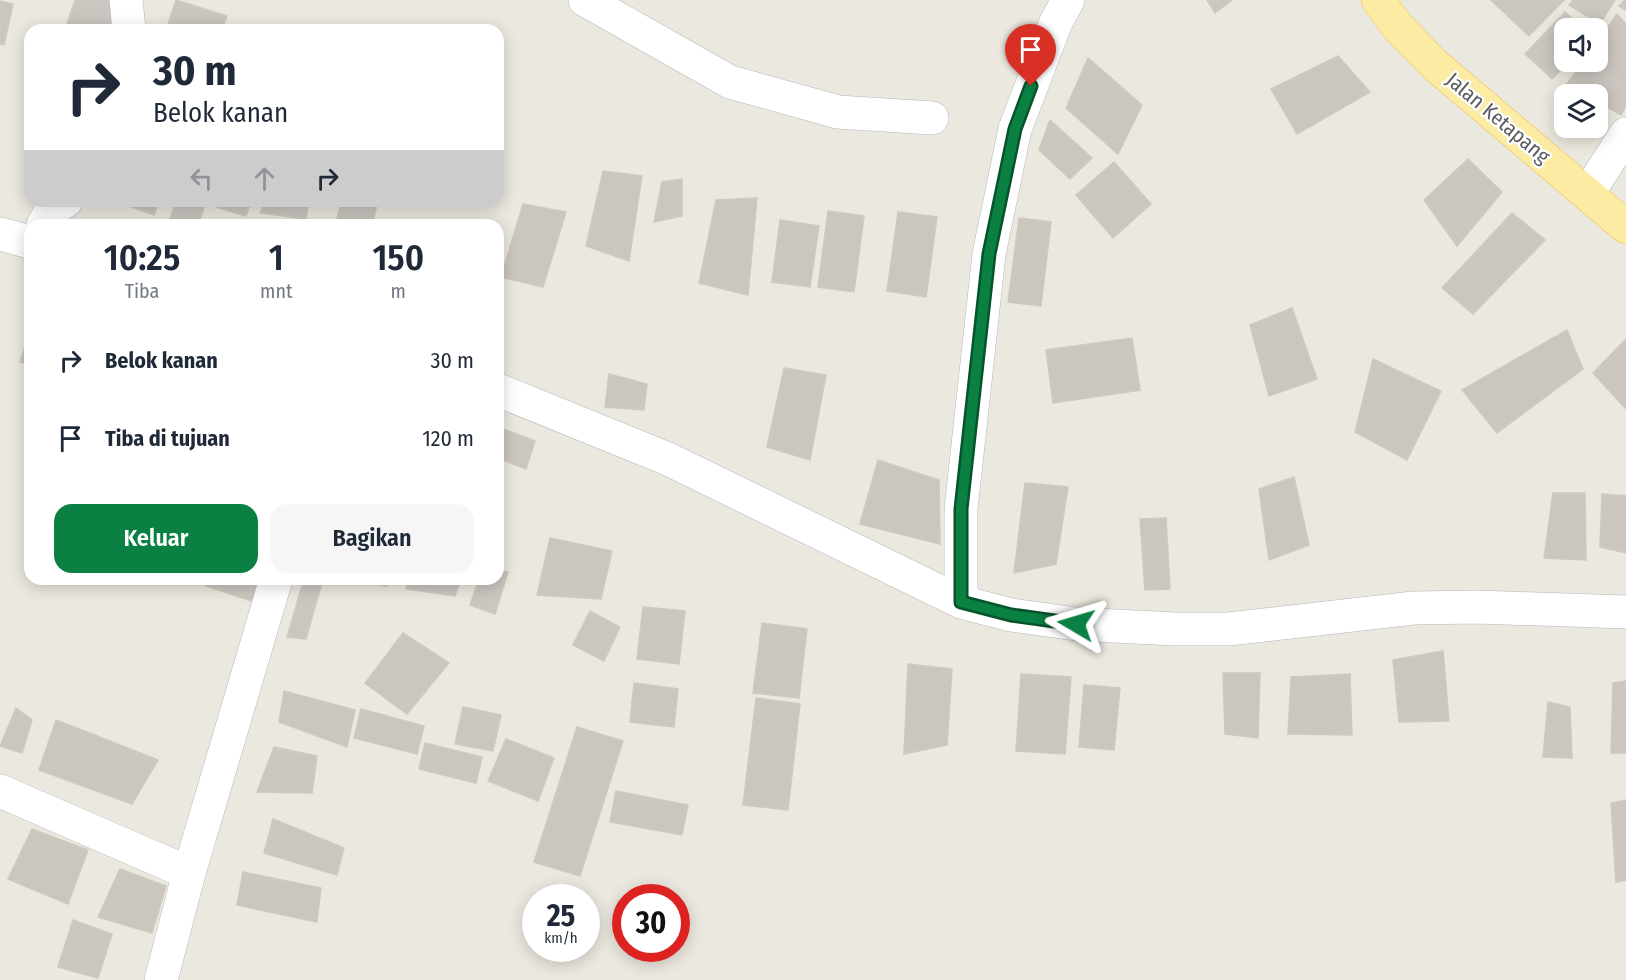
<!DOCTYPE html>
<html lang="id">
<style>
:root{--surface:#fff;--page:#f6f6f7;--text:#1f2937;--muted:#747a83;--accent:#0b8043}
body{margin:0;font-family:"Fira Sans Condensed",sans-serif;background:var(--page);color:var(--text);height:100vh;display:flex;flex-direction:column;font-size:22px;white-space:nowrap}
*{box-sizing:border-box;margin:0}
p{font-size:20px;color:var(--muted)}
.icon{flex:none;width:33px;height:33px;fill:none;stroke:currentColor;stroke-width:2;stroke-linecap:round;stroke-linejoin:round}
.map{position:relative;flex:1;overflow:hidden}
.details{position:absolute;left:24px;top:219px;width:480px;height:366px;display:flex;flex-direction:column;background:var(--surface);border-radius:18px;box-shadow:0 3px 15px #0003}
.details>*{flex:none}
.top-card{position:absolute;left:24px;top:24px;width:480px;height:183px;border-radius:18px;box-shadow:0 3px 15px #0003;background:#fff;color:var(--text);overflow:hidden}
.tools{position:absolute;left:1554px;top:18px;display:grid;gap:12px}
.tools a{display:grid;place-items:center;width:54px;height:54px;border-radius:12px;background:var(--surface);box-shadow:0 3px 15px #0003;font-size:30px}
.speed{position:absolute;left:522px;top:884px;display:flex;gap:12px;font-size:30px;font-weight:700;text-align:center}
.speed>*{display:grid;place-content:center;width:78px;height:78px;border-radius:50%;background:var(--surface);box-shadow:0 3px 15px #0003;line-height:1}
.speed small{font-size:15px;font-weight:400}
.speed .limit{border:9px solid #d22;background:#fff;color:#111}
.pin{position:absolute;display:grid;place-items:center;width:51px;height:51px;color:#fff;margin:-62px -26px;border-radius:50% 50% 50% 0;rotate:-45deg;box-shadow:0 0 6px #0007}
.pin .icon{rotate:45deg}
.me{position:absolute;width:66px;margin:-33px;rotate:277deg;stroke-linejoin:round;filter:drop-shadow(0 0 4px #0008)}
.turn{display:flex;align-items:center;gap:21px;height:126px;padding:0 30px;font-size:27px}
.turn .icon{width:78px;height:78px;stroke-width:2.5}
.turn b{display:block;font-size:42px;line-height:51px}
.lanes{display:flex;align-items:center;height:57px;padding:0 30px;background:#0003;justify-content:center;gap:30px;direction:ltr}
.lanes .off{opacity:.35}
.eta{display:flex;justify-content:space-evenly;align-items:center;height:102px;text-align:center}
.eta b{font-size:36px;font-weight:600;line-height:42px}
.primary-button{display:flex;gap:12px;margin-top:auto;padding:12px 30px}
.primary-button a{flex:1;height:69px;border-radius:18px;background:var(--accent);color:#fff;font-size:24px;font-weight:600;line-height:69px;text-align:center}
.primary-button a+a{background:var(--page);color:var(--text)}
ul{padding:0;list-style:none}
li{display:flex;align-items:center;gap:18px;height:78px;padding:0 30px}
li div{flex:1}
li b{display:block;font-size:22px}
li em{font-style:normal}
.map>svg:first-child{display:block}
.building{fill:#cbc6c0;stroke:#cfc9be;stroke-width:1.5}
.lines{fill:none;stroke-linecap:round;stroke-linejoin:round}
.street-casing{stroke:#b5b7bc;stroke-width:34}
.primary-casing{stroke:#ecbf57;stroke-width:34}
.street{stroke:#fff;stroke-width:33}
.primary{stroke:#fceca3;stroke-width:33}
.route-casing{stroke:#07532c;stroke-width:15}
.route{stroke:#0b8043;stroke-width:10}
.labels{text-anchor:middle;dominant-baseline:central;stroke-width:4.5;stroke-linejoin:round;paint-order:stroke}
.street-label{font-size:21px;fill:#585c60;stroke:#fff}
</style>
<div class="map">
<svg width="1626" height="980" viewBox="0 0 1626 980">
<rect width="100%" height="100%" fill="#ebe8df"/>
<!-- building -->
<path class="building" d="M75,0H108L121,4L113,30H65Z
M176,0L227,16L222,30H166Z
M1207,0H1232L1215,13Z
M1491,0H1564L1529,36Z
M1573,0H1615L1600,24L1569,5Z
M1625,0H1626V10L1619,6Z
M0,1L13,4L4,45L0,44Z
M1565,12L1582,28H1564V62H1569L1552,79L1525,54Z
M1617,14L1626,24V106L1621,115L1598,102V94H1583L1566,85L1583,62H1598V41Z
M1338,56L1370,92L1297,134L1271,89Z
M1088,58L1142,105L1118,154L1066,108Z
M1050,120L1092,158L1070,179L1039,150Z
M1468,159L1502,192L1457,246L1424,200Z
M1114,162L1151,204L1113,238L1076,195Z
M603,171L642,176L629,261L586,246Z
M682,179V216L654,222L662,182Z
M757,198L748,295L699,283L716,200Z
M121,201H159L154,215L121,203Z
M176,201L206,202L198,225H168Z
M218,201H251L246,216L216,207Z
M265,201H309L306,219L260,213Z
M342,201H378L372,225H335Z
M523,204L566,212L543,287L501,277Z
M828,211L864,216L854,292L818,287Z
M898,212L937,217L926,297L887,291Z
M1512,213L1545,240L1473,314L1442,288Z
M1019,218L1051,222L1041,306L1008,302Z
M780,220L819,226L810,287L772,282Z
M1292,308L1317,379L1269,396L1250,325Z
M1567,330L1583,369L1497,433L1462,390Z
M30,332V365L20,362Z
M1132,338L1140,390L1053,403L1046,350Z
M1626,339V409L1593,373Z
M1373,359L1441,391L1407,460L1355,432Z
M784,368L826,375L810,460L767,447Z
M609,374L647,384L644,410L605,407Z
M498,427L535,441L526,469L498,458Z
M878,460L939,480L940,544L860,524Z
M1294,477L1309,545L1269,560L1259,489Z
M1025,483L1068,487L1056,564L1014,573Z
M1553,493H1585L1586,560L1544,558Z
M1602,494L1626,496V553L1600,547Z
M1166,518L1170,589L1145,590L1140,519Z
M550,538L612,551L601,599L537,595Z
M498,570L508,572L495,614L470,605L479,579H498Z
M208,579H266L258,603L206,586Z
M304,579H323L306,639L287,637Z
M350,579H388L387,586Z
M409,579H461L455,596L406,589Z
M643,607L685,611L679,664L637,659Z
M590,611L620,627L604,661L573,645Z
M762,623L807,629L799,698L753,693Z
M403,633L449,663L407,714L365,683Z
M1443,651L1449,721L1399,722L1393,660Z
M908,664L952,669L947,745L904,754Z
M1223,673H1260L1258,738L1225,734Z
M1021,674L1071,677L1065,754L1016,751Z
M1350,674L1352,735L1288,734L1291,677Z
M1626,681V753H1611L1613,683Z
M634,683L678,689L674,727L630,722Z
M1084,685L1120,688L1114,750L1079,747Z
M284,691L355,710L347,747L279,722Z
M756,698L800,704L788,810L743,805Z
M1548,702L1570,707L1572,758L1543,757Z
M463,707L501,715L493,751L455,744Z
M16,708L32,720L22,753L0,746Z
M361,709L424,726L417,754L354,738Z
M56,720L158,760L132,804L39,770Z
M577,727L623,741L580,876L534,862Z
M506,739L554,758L538,801L488,781Z
M425,743L482,757L476,783L419,769Z
M274,747L317,756L312,793L257,792Z
M616,791L688,805L682,835L610,822Z
M1626,800V880L1616,882L1611,803Z
M273,819L344,848L337,875L264,853Z
M32,829L88,850L68,904L8,879Z
M120,869L166,886L152,933L98,917Z
M243,872L321,888L317,922L237,905Z
M73,920L112,934L98,978L58,967Z"/>
<g class="lines">
<!-- street casing -->
<g class="street-casing">
<path id="street" d="M126,0L129,30
M585,0L730,82L838,112L932,118
M1588,193L1626,134
M43,225L52,209L66,201
M0,234L30,242
M498,390L668,459L961,602L1011,615L1076,624L1175,629H1229L1414,608L1477,607L1626,612
M961,602V509L989,254L1015,129L1056,22L1068,0
M0,791L189,873
M161,980L189,873L276,579"/>
</g>
<!-- primary casing -->
<g class="primary-casing">
<path id="primary" d="M1378,0L1398,27L1434,64L1626,227"/>
</g>
<!-- street -->
<use href="#street" class="street"/>
<!-- primary -->
<use href="#primary" class="primary"/>
</g>
<g class="lines">
<!-- route casing -->
<g class="route-casing">
<path id="route" d="M1031,86L1015,129L989,254L961,509V602L1011,615L1076,624"/>
</g>
<!-- route -->
<use href="#route" class="route"/>
</g>
<g class="labels">
<!-- street labels -->
<g class="street-label">
<text transform="translate(1498 118) rotate(40)">Jalan Ketapang</text>
</g>
</g>
</svg>
<div class="tools">
<a><svg class="icon" aria-label="sound" viewBox="0 0 24 24"><path d="M4 9h4l5-4v14l-5-4H4zM17 9q2 3 0 6"/></svg></a>
<a><svg class="icon" aria-label="layers" viewBox="0 0 24 24"><path d="M12 4l9 5-9 5-9-5zM3 14l9 5 9-5"/></svg></a>
</div>
<div class="speed"><div>25<small>km/h</small></div><div class="limit">30</div></div>
<div class="pin" style="left:1031px;top:86px;background:#d93025"><svg class="icon" aria-label="arrive" viewBox="0 0 24 24"><path d="M6 21V4h12l-3 4 3 4H6"/></svg></div>
<svg class="me" style="left:1076px;top:624px" viewBox="-20 -20 40 40"><path d="M0-17L14 15 0 8-14 15z" fill="#0b8043" stroke="#fff" stroke-width="4"/></svg>
<div class="top-card">
<div class="turn"><svg class="icon" aria-label="right" viewBox="0 0 24 24"><path d="M7 20v-9h11M14 6l5 5-5 5"/></svg><div><b>30 m</b>Belok kanan</div></div>
<div class="lanes"><svg class="icon off" aria-label="left" viewBox="0 0 24 24"><path d="M17 20v-9H6M10 6l-5 5 5 5"/></svg><svg class="icon off" aria-label="ahead" viewBox="0 0 24 24"><path d="M12 20V5M6 11l6-6 6 6"/></svg><svg class="icon" aria-label="right" viewBox="0 0 24 24"><path d="M7 20v-9h11M14 6l5 5-5 5"/></svg></div>
</div>
<section class="details">
<div class="eta">
<div><b>10:25</b><p>Tiba</p></div>
<div><b>1</b><p>mnt</p></div>
<div><b>150</b><p>m</p></div>
</div>
<ul>
<li><svg class="icon" aria-label="right" viewBox="0 0 24 24"><path d="M7 20v-9h11M14 6l5 5-5 5"/></svg><div><b>Belok kanan</b></div><em>30 m</em></li>
<li><svg class="icon" aria-label="arrive" viewBox="0 0 24 24"><path d="M6 21V4h12l-3 4 3 4H6"/></svg><div><b>Tiba di tujuan</b></div><em>120 m</em></li>
</ul>
<div class="primary-button"><a>Keluar</a><a>Bagikan</a></div>
</section>
</div>
